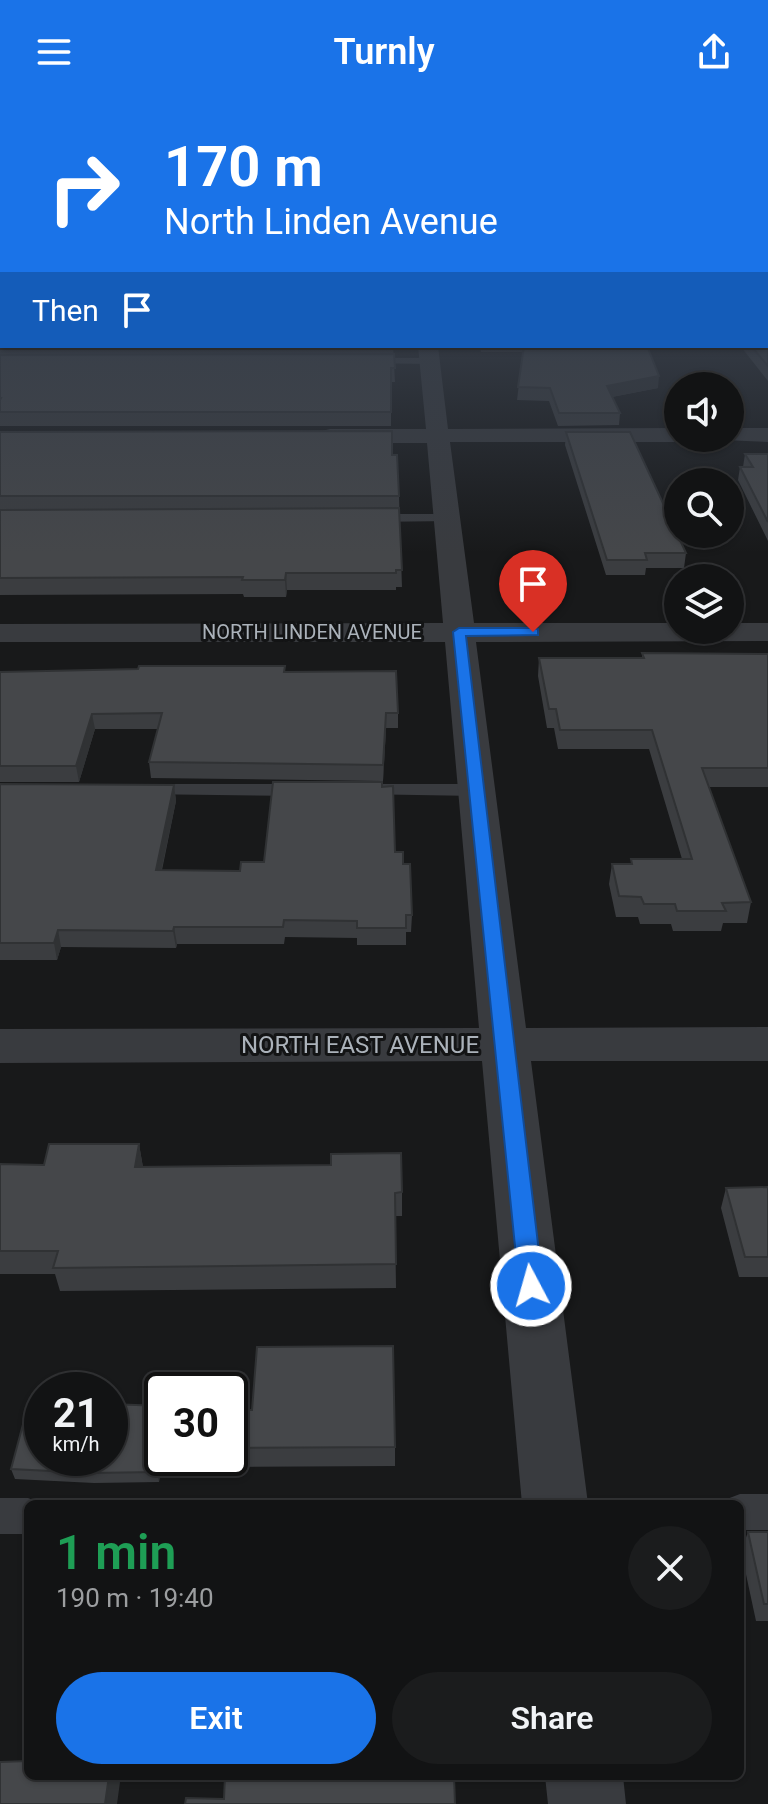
<!DOCTYPE html>
<meta charset="utf-8">
<style>
:root{--surface:#121314;--page:#1b1c1d;--text:#f1f3f6;--muted:#9c9ea0;--line:#313234;--accent:#1a73e8}
body{margin:0;font-family:Roboto,sans-serif;background:var(--page);color:var(--text);height:100vh;display:flex;flex-direction:column;font-size:30px;white-space:nowrap}
*{box-sizing:border-box;margin:0}
p{font-size:26px;color:var(--muted)}
.icon{flex:none;width:44px;height:44px;fill:none;stroke:currentColor;stroke-width:2;stroke-linecap:round;stroke-linejoin:round}
.map{position:relative;flex:1;overflow:hidden}
.details{position:absolute;left:24px;top:1396px;width:720px;height:280px;display:flex;flex-direction:column;background:var(--surface);border-radius:12px;box-shadow:0 2px 6px #0004,0 0 0 2px var(--line)}
.details>*{flex:none}
.guide{position:absolute;left:0px;top:0px;width:768px;height:244px;box-shadow:0 2px 6px #0004,0 0 0 2px var(--line);background:#1a73e8;color:#fff;overflow:hidden}
.buttons{position:absolute;left:664px;top:268px;display:grid;gap:16px}
.buttons a{display:grid;place-items:center;width:80px;height:80px;border-radius:50%;background:var(--surface);box-shadow:0 2px 6px #0004,0 0 0 2px var(--line);font-size:40px}
.speed{position:absolute;left:24px;top:1268px;display:flex;gap:16px;font-size:40px;font-weight:700;text-align:center}
.speed>*{display:grid;place-content:center;width:104px;height:104px;border-radius:50%;background:var(--surface);box-shadow:0 2px 6px #0004,0 0 0 2px var(--line);line-height:1}
.speed small{font-size:20px;font-weight:400}
.speed .limit{border:4px solid #111;border-radius:12px;background:#fff;color:#111}
.pin{position:absolute;display:grid;place-items:center;width:68px;height:68px;color:#fff;margin:-82px -34px;border-radius:50% 50% 50% 0;rotate:-45deg;box-shadow:0 0 8px #0007}
.pin .icon{rotate:45deg}
.me{position:absolute;width:88px;margin:-44px;rotate:354deg;stroke-linejoin:round;filter:drop-shadow(0 0 6px #0008)}
.turn{display:flex;align-items:center;gap:28px;height:168px;padding:0 32px;font-size:36px}
.turn .icon{width:104px;height:104px;stroke-width:2.5}
.turn b{display:block;font-size:56px;line-height:68px}
.then{display:flex;align-items:center;height:76px;padding:0 32px;background:#0003;gap:16px;font-size:30px}
.round{display:grid;place-items:center;flex:none;width:84px;height:84px;border-radius:42px;background:var(--page)}
.summary{display:flex;align-items:center;justify-content:space-between;height:136px;padding:0 32px}
h1{font-size:48px;font-weight:600;line-height:60px;color:#1e9e55}
.action{display:flex;gap:16px;margin-top:auto;padding:16px 32px}
.action a{flex:1;height:92px;border-radius:48px;background:var(--accent);color:#fff;font-size:32px;font-weight:600;line-height:92px;text-align:center}
.action a+a{background:var(--page);color:var(--text)}
header{display:flex;justify-content:space-between;align-items:center;height:104px;padding:0 32px;background:var(--accent);color:#fff;font-size:36px;font-weight:600}
.map>svg:first-child{display:block}
.lines{fill:none;stroke-linecap:round;stroke-linejoin:round}
.lane{fill:#393b3f;fill-rule:evenodd}
.street{fill:#393b3f;fill-rule:evenodd}
.wall{fill:#3b3d40}
.shaded-wall{fill:#303234}
.building{fill:#45474a;stroke:#303234;stroke-width:2}
.route{fill:#1a73e8;stroke:#114b97;stroke-width:2}
.labels{text-anchor:middle;dominant-baseline:central;stroke-width:6;stroke-linejoin:round;paint-order:stroke}
.far-street-label{font-size:20px;fill:#abb2ba;stroke:#131415}
.street-label{font-size:24px;fill:#abb2ba;stroke:#131415}
</style>
<header><svg class="icon" aria-label="menu" viewBox="0 0 24 24"><path d="M4 6h16M4 12h16M4 18h16"/></svg>Turnly<svg class="icon" aria-label="share" viewBox="0 0 24 24"><path d="M12 15V3M7 8l5-5 5 5M5 13v7h14v-7"/></svg></header>
<div class="map">
<svg width="768" height="1700" viewBox="0 0 768 1700">
<rect width="100%" height="100%" fill="#18191a"/>
<g class="lines">
<!-- lane -->
<path class="lane" d="M364,254H430L435,257L430,260L360,259V255Z
M447,410L452,411V417L370,418L363,414L370,410Z
M143,680H302L312,686L302,692L136,690L133,686Z
M363,680H477L487,686L477,692L356,690L353,686L356,682Z
M740,1390H768V1426H740V1400H725L727,1395Z
M0,1394H28L41,1399L28,1400V1430H0Z"/>
<!-- street -->
<path class="street" d="M418,242H438L448,325L678,324V334H687L678,338H450L474,519H678V526H730V519H768V537L476,538L526,924L768,923V957H531L588,1400H522L482,957L0,959V925L479,924L445,538H0V520L443,519L427,339H330L322,337L319,332L322,327L330,325H426Z
M730,324H768V338L722,336L730,334Z
M545,1672H623L626,1700H548Z"/>
</g>
<!-- wall -->
<path class="wall" d="M768,211V277L742,244L648,245L658,284L612,293L620,309L619,321L558,322L549,297L517,296L523,248H481L480,242H766Z
M2,227V242H393L395,278H391V322H0V228Z
M0,328L392,351L399,392L402,483H396V486H287L286,493H244L243,490L0,491Z
M566,328L686,449L684,464H646L645,471H606L565,341Z
M745,350H768V437L738,376L740,363H743Z
M642,549L768,550V683H709L751,798L747,819H723L721,827H673L671,820H640L638,813H616L609,780L612,760H631V755H682L649,645H558L554,624H547L538,572L539,554H642Z
M0,568H285L398,609V624H386L383,677L151,674L149,658L158,625H95L79,678H0Z
M0,680L174,681L176,697L162,766L240,767L264,758L382,683L395,748L403,760L412,811L411,828H406V841H357V834L285,833L284,840H177L176,844L61,843L57,856H0Z
M139,1040L143,1063L402,1088V1112H395L396,1184L60,1187L55,1170H0V1060L44,1061Z
M768,1083V1173H739L721,1104L726,1084Z
M162,1302V1354H171L169,1363L161,1364L159,1378L94,1379L15,1375L11,1365Z
M230,1306L395,1343V1362L229,1363L228,1354H230Z
M748,1428H768V1517H756L741,1447Z"/>
<!-- shaded-wall -->
<path class="shaded-wall" d="M659,272L658,284L606,294L607,282Z
M286,469L287,486L286,493L285,476Z
M386,609V624L383,677V661Z
M92,610L95,625L79,678L76,662Z
M174,681L176,697L158,782L156,766Z
M174,823L177,840L176,844L173,827Z
M58,826L61,843L57,856L54,839Z
M139,1040L143,1064L135,1063Z
M159,1353L161,1364L159,1378L157,1368Z
M109,1672H117L120,1678L117,1700H105Z"/>
<!-- building -->
<path class="building" d="M766,211H768V262L751,242H766Z
M2,227V239H0V228Z
M524,242H647L659,272L607,282L620,309H559L550,284L518,283Z
M394,250L395,264H391V308H0V296L1,294H0V251Z
M392,327V351H397L399,392H0V328Z
M566,328H630L686,449H645L647,456H607Z
M745,350H768V418L740,363H753Z
M399,404L402,466H396V469H286L285,476H242L243,473L0,474V406Z
M642,549L768,550V664H702L751,798L722,799L726,807H677L675,800H644L641,793L619,792L612,760H632L631,755H692L652,626H560L556,605H549L539,554H644Z
M139,562H285L284,568L396,567L398,609H386L383,661L149,658L162,609L92,610L76,662H0V568L138,565Z
M273,678H382V683L393,682L395,748H403V760H410L412,811H406V824H357V817L284,816L283,823H174L173,827L58,826L54,839H0V680L174,681L156,766L240,767L241,758H264Z
M49,1040H139L135,1063L331,1061V1050L401,1049L402,1088L395,1089L396,1160L53,1164L58,1147H0V1060L44,1061Z
M768,1083V1153H745L726,1084Z
M393,1242L395,1343L230,1344V1306H252L257,1243Z
M29,1298H42V1354H110V1300L162,1302V1353H159L157,1368L91,1369L11,1365Z
M748,1428H768V1500H764Z
M28,1657V1672H109L105,1700H0V1658Z
M225,1672H454L455,1700H185L186,1694L224,1695Z"/>
<!-- sky -->
<linearGradient id="sky" x2="0" y2="1"><stop stop-color="#0d0e0e"/><stop offset="0.47" stop-color="#373e49"/><stop offset="1" stop-color="#373e49" stop-opacity="0"/></linearGradient>
<rect width="768" height="449" fill="url(#sky)"/>
<!-- route -->
<path class="route" d="M533,524L538,525V531L466,532L543,1182L539,1189L531,1192L523,1189L519,1182L453,528L459,524Z"/>
<g class="labels">
<!-- far-street labels -->
<g class="far-street-label">
<text x="312" y="528">NORTH LINDEN AVENUE</text>
</g>
<!-- street labels -->
<g class="street-label">
<text x="360" y="941">NORTH EAST AVENUE</text>
</g>
</g>
</svg>
<div class="buttons">
<a><svg class="icon" aria-label="sound" viewBox="0 0 24 24"><path d="M4 9h4l5-4v14l-5-4H4zM17 9q2 3 0 6"/></svg></a>
<a><svg class="icon" aria-label="search" viewBox="0 0 24 24"><circle cx="10" cy="10" r="6"/><path d="M15 15l6 6"/></svg></a>
<a><svg class="icon" aria-label="layers" viewBox="0 0 24 24"><path d="M12 4l9 5-9 5-9-5zM3 14l9 5 9-5"/></svg></a>
</div>
<div class="speed"><div>21<small>km/h</small></div><div class="limit">30</div></div>
<div class="pin" style="left:533px;top:528px;background:#d93025"><svg class="icon" aria-label="arrive" viewBox="0 0 24 24"><path d="M6 21V4h12l-3 4 3 4H6"/></svg></div>
<svg class="me" style="left:531px;top:1182px" viewBox="-20 -20 40 40"><circle r="17" fill="#1a73e8" stroke="#fff" stroke-width="3"/><path d="M0-11L8 9 0 5-8 9z" fill="#fff"/></svg>
<div class="guide">
<div class="turn"><svg class="icon" aria-label="right" viewBox="0 0 24 24"><path d="M7 20v-9h11M14 6l5 5-5 5"/></svg><div><b>170 m</b>North Linden Avenue</div></div>
<div class="then">Then<svg class="icon" aria-label="arrive" viewBox="0 0 24 24"><path d="M6 21V4h12l-3 4 3 4H6"/></svg></div>
</div>
<section class="details">
<div class="summary"><div><h1>1 min</h1><p>190 m · 19:40</p></div><a class="round"><svg class="icon" aria-label="close" viewBox="0 0 24 24"><path d="M6 6l12 12M18 6L6 18"/></svg></a></div>
<div class="action"><a>Exit</a><a>Share</a></div>
</section>
</div>
